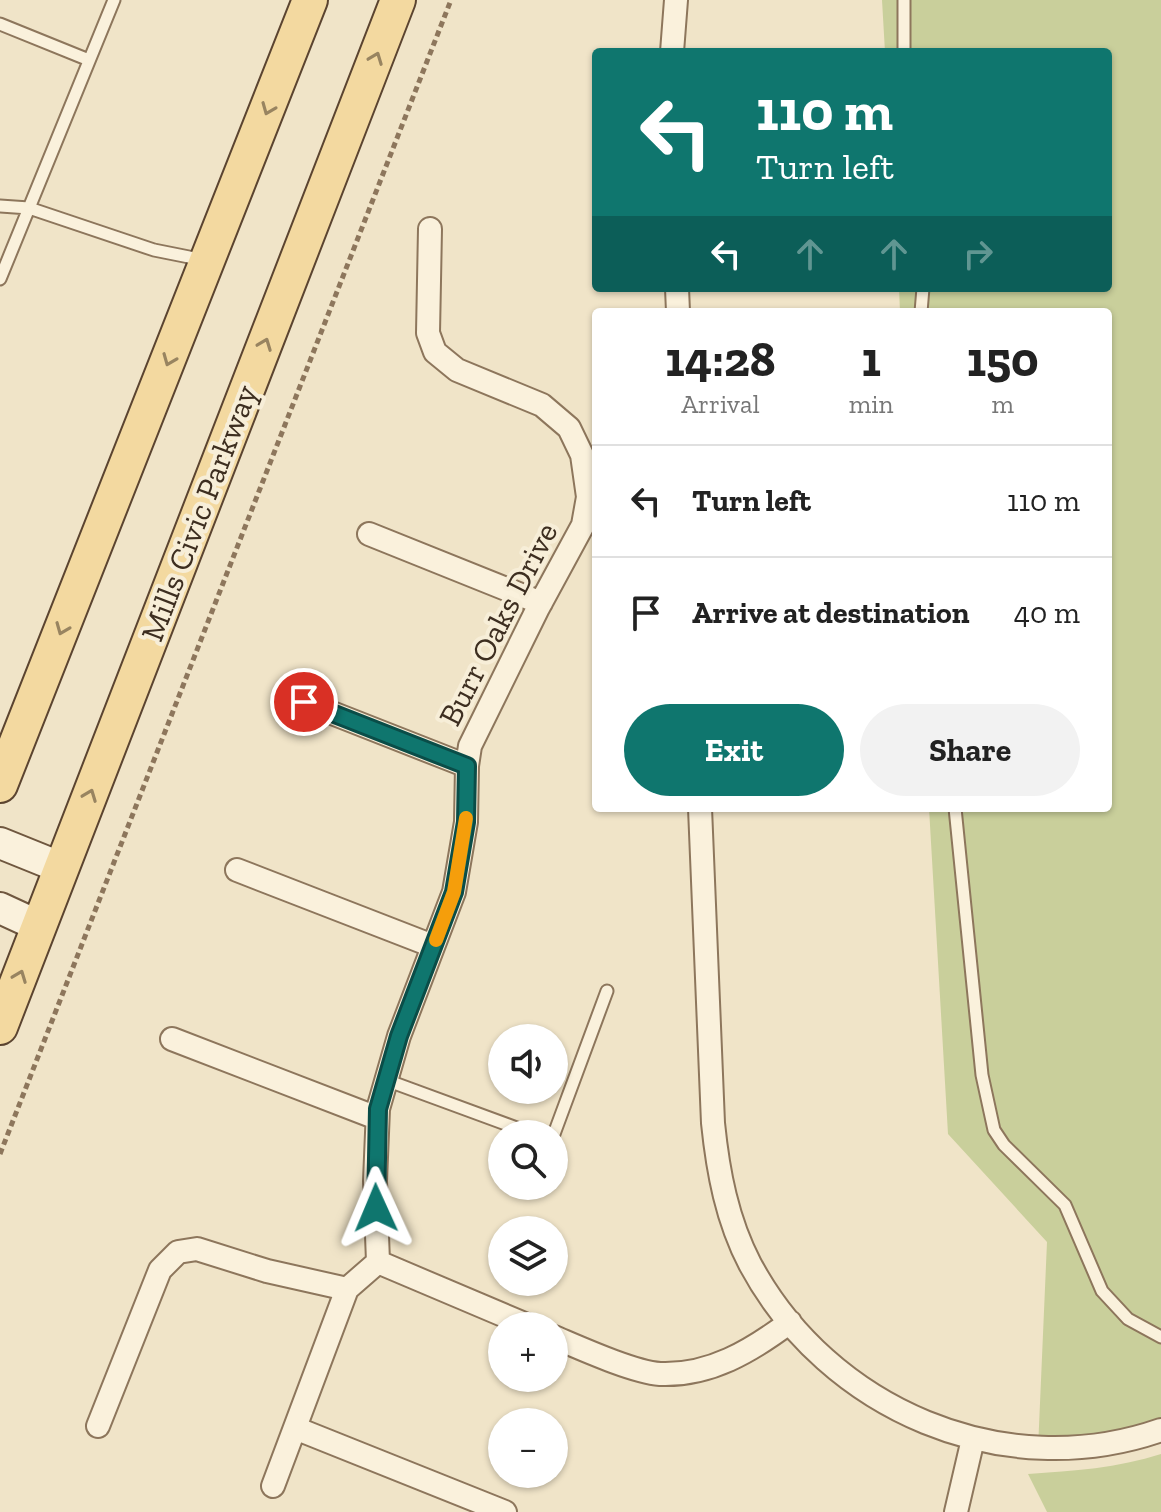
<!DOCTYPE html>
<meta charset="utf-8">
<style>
:root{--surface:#fff;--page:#f2f2f2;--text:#222;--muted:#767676;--line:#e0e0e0;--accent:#0f766e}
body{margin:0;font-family:"Zilla Slab",serif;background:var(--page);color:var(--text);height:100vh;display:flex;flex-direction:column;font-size:30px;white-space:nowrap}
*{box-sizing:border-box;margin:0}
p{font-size:26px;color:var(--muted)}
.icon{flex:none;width:44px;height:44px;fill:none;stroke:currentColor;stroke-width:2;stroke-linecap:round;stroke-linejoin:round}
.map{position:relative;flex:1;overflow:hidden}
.details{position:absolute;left:592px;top:308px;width:520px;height:504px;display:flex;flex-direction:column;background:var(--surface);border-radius:8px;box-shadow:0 2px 6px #0004}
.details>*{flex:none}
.top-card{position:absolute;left:592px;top:48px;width:520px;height:244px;border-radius:8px;box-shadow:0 2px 6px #0004;background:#0f766e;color:#fff;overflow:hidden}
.controls{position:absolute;left:488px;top:1024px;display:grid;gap:16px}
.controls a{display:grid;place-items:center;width:80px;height:80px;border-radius:50%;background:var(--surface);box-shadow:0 2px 6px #0004;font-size:40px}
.pin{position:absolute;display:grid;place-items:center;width:68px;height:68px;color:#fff;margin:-34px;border:4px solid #fff;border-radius:50%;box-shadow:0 2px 8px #0007}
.me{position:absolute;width:88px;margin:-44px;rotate:359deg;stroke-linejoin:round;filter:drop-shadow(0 0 6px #0008)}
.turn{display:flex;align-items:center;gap:28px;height:168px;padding:0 32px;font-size:36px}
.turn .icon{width:104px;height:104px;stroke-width:2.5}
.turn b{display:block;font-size:56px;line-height:68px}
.lanes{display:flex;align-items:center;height:76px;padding:0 32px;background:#0003;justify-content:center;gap:40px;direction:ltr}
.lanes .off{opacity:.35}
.eta{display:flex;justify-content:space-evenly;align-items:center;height:136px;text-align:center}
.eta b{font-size:48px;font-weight:700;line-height:56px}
.primary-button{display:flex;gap:16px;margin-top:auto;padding:16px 32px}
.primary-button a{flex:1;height:92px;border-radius:48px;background:var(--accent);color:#fff;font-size:32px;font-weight:700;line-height:92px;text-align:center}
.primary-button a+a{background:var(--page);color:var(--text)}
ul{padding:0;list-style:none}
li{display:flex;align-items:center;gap:24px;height:112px;padding:0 32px;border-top:2px solid var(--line)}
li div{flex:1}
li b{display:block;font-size:30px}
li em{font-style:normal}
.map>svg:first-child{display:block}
.green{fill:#c9cf9b}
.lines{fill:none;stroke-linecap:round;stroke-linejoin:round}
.lane-casing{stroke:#8d765c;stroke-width:15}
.street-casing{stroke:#8d765c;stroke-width:26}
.secondary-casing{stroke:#6f573f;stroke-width:34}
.primary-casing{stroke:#5b4430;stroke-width:38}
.path{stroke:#8d765c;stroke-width:5;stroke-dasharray:6 4;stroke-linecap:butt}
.lane{stroke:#faf1dc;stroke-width:11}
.street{stroke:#faf1dc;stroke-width:22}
.secondary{stroke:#faf1dc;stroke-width:30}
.primary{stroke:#f3d9a0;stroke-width:34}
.oneway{stroke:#988460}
.route-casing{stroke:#0a4d48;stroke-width:20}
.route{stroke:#0f766e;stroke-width:14}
.slow{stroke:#f59e0b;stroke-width:14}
.labels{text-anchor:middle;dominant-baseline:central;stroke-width:8;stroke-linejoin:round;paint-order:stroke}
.street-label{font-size:32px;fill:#3d2e20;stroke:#f7eed8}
</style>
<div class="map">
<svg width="1161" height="1512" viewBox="0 0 1161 1512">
<rect width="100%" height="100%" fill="#f0e4c8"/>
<!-- green -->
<path class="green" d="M882,0H1161V1430L1038,1449L1047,1242L948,1134L929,808H1108V312H900L899,288H1108V52H885Z
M1161,1454V1512H1047L1028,1474C1073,1471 1118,1468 1161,1454Z"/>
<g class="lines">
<!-- lane casing -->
<g class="lane-casing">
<path id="lane" d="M904,0V52
M0,24L89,60
M0,206L29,208L154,250L204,260
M0,279L114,0
M921,312L923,288
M955,808L982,1075L994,1130L1004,1145L1065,1205L1102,1291L1128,1319L1161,1337
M386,1080L533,1134
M554,1134L607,991"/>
</g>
<!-- street casing -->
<g class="street-casing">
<path id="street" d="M672,52L676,0
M677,288L678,312
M369,534L541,603
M304,702L467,766
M700,808L713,1123C718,1172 727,1220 750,1264C828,1410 1004,1485 1161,1430
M237,870L433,946
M172,1039L377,1118
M378,1262L529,1326
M554,1337C580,1348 633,1372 660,1374C710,1376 751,1351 790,1322
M98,1426L160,1270L178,1252L197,1249L267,1271L347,1289
M295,1428L505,1512
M273,1486L347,1289L378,1262L375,1181L378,1109L399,1036L454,892L466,822L467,766L470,746L538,608L583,525L588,497L582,455L569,428L542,405L457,370L435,352L428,333L430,229
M956,1512L973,1439"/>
</g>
<!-- secondary casing -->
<g class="secondary-casing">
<path id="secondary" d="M0,843L62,868
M0,908L39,926"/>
</g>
<!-- primary casing -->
<g class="primary-casing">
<path id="primary" d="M0,785L310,0
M0,1027L398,0"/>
</g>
<!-- path -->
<path class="path" d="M0,1154L451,0"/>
<!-- lane -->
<use href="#lane" class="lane"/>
<!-- street -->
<use href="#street" class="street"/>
<!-- secondary -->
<use href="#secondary" class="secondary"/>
<!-- primary -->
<use href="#primary" class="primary"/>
</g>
<!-- one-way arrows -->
<defs><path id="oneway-chevron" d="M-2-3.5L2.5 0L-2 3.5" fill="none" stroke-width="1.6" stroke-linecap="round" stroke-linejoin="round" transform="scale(2)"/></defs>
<g class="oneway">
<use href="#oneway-chevron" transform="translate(376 58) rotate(-69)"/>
<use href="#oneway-chevron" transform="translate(268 109) rotate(112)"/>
<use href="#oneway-chevron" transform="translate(265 344) rotate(-69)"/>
<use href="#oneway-chevron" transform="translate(169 360) rotate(112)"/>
<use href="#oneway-chevron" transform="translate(62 629) rotate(112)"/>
<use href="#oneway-chevron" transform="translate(90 795) rotate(-69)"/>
<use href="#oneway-chevron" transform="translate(20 976) rotate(-69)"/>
</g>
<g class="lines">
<!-- route casing -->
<g class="route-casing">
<path id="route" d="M304,702L467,766L466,822L454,892L399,1036L378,1109L376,1208"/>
</g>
<!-- route -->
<use href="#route" class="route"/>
<!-- slow -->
<path class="slow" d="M436,940L454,892L466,818"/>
</g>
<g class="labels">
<!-- street labels -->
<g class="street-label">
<text transform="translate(199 513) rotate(-69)">Mills Civic Parkway</text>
<text transform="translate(498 624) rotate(-63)">Burr Oaks Drive</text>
</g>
</g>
</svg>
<div class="controls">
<a><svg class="icon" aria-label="sound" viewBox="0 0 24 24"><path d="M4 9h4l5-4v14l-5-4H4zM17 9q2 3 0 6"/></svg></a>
<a><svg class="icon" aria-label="search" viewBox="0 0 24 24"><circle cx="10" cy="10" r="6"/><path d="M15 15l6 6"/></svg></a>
<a><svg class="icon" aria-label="layers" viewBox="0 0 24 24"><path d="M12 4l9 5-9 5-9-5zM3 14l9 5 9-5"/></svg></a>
<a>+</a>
<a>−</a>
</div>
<div class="pin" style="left:304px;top:702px;background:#d93025"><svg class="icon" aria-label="arrive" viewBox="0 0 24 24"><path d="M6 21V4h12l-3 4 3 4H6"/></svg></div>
<svg class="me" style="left:376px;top:1208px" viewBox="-20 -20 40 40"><path d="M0-17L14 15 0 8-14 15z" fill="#0f766e" stroke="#fff" stroke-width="4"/></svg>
<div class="top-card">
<div class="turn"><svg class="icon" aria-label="left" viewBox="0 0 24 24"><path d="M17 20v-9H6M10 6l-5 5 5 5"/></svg><div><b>110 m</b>Turn left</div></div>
<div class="lanes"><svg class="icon" aria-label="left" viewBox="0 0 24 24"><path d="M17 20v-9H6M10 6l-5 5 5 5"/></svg><svg class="icon off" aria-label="ahead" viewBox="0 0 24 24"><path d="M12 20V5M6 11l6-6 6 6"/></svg><svg class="icon off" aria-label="ahead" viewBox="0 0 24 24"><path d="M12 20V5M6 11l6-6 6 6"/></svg><svg class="icon off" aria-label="right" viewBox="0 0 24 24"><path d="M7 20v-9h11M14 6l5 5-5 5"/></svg></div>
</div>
<section class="details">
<div class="eta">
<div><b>14:28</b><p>Arrival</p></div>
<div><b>1</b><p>min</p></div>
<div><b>150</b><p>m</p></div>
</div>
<ul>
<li><svg class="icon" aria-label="left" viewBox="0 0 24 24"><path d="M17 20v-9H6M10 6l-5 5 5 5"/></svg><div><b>Turn left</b></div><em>110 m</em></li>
<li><svg class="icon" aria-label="arrive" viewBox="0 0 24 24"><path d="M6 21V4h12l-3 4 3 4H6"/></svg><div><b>Arrive at destination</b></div><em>40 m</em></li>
</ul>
<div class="primary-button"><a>Exit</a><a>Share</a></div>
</section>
</div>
